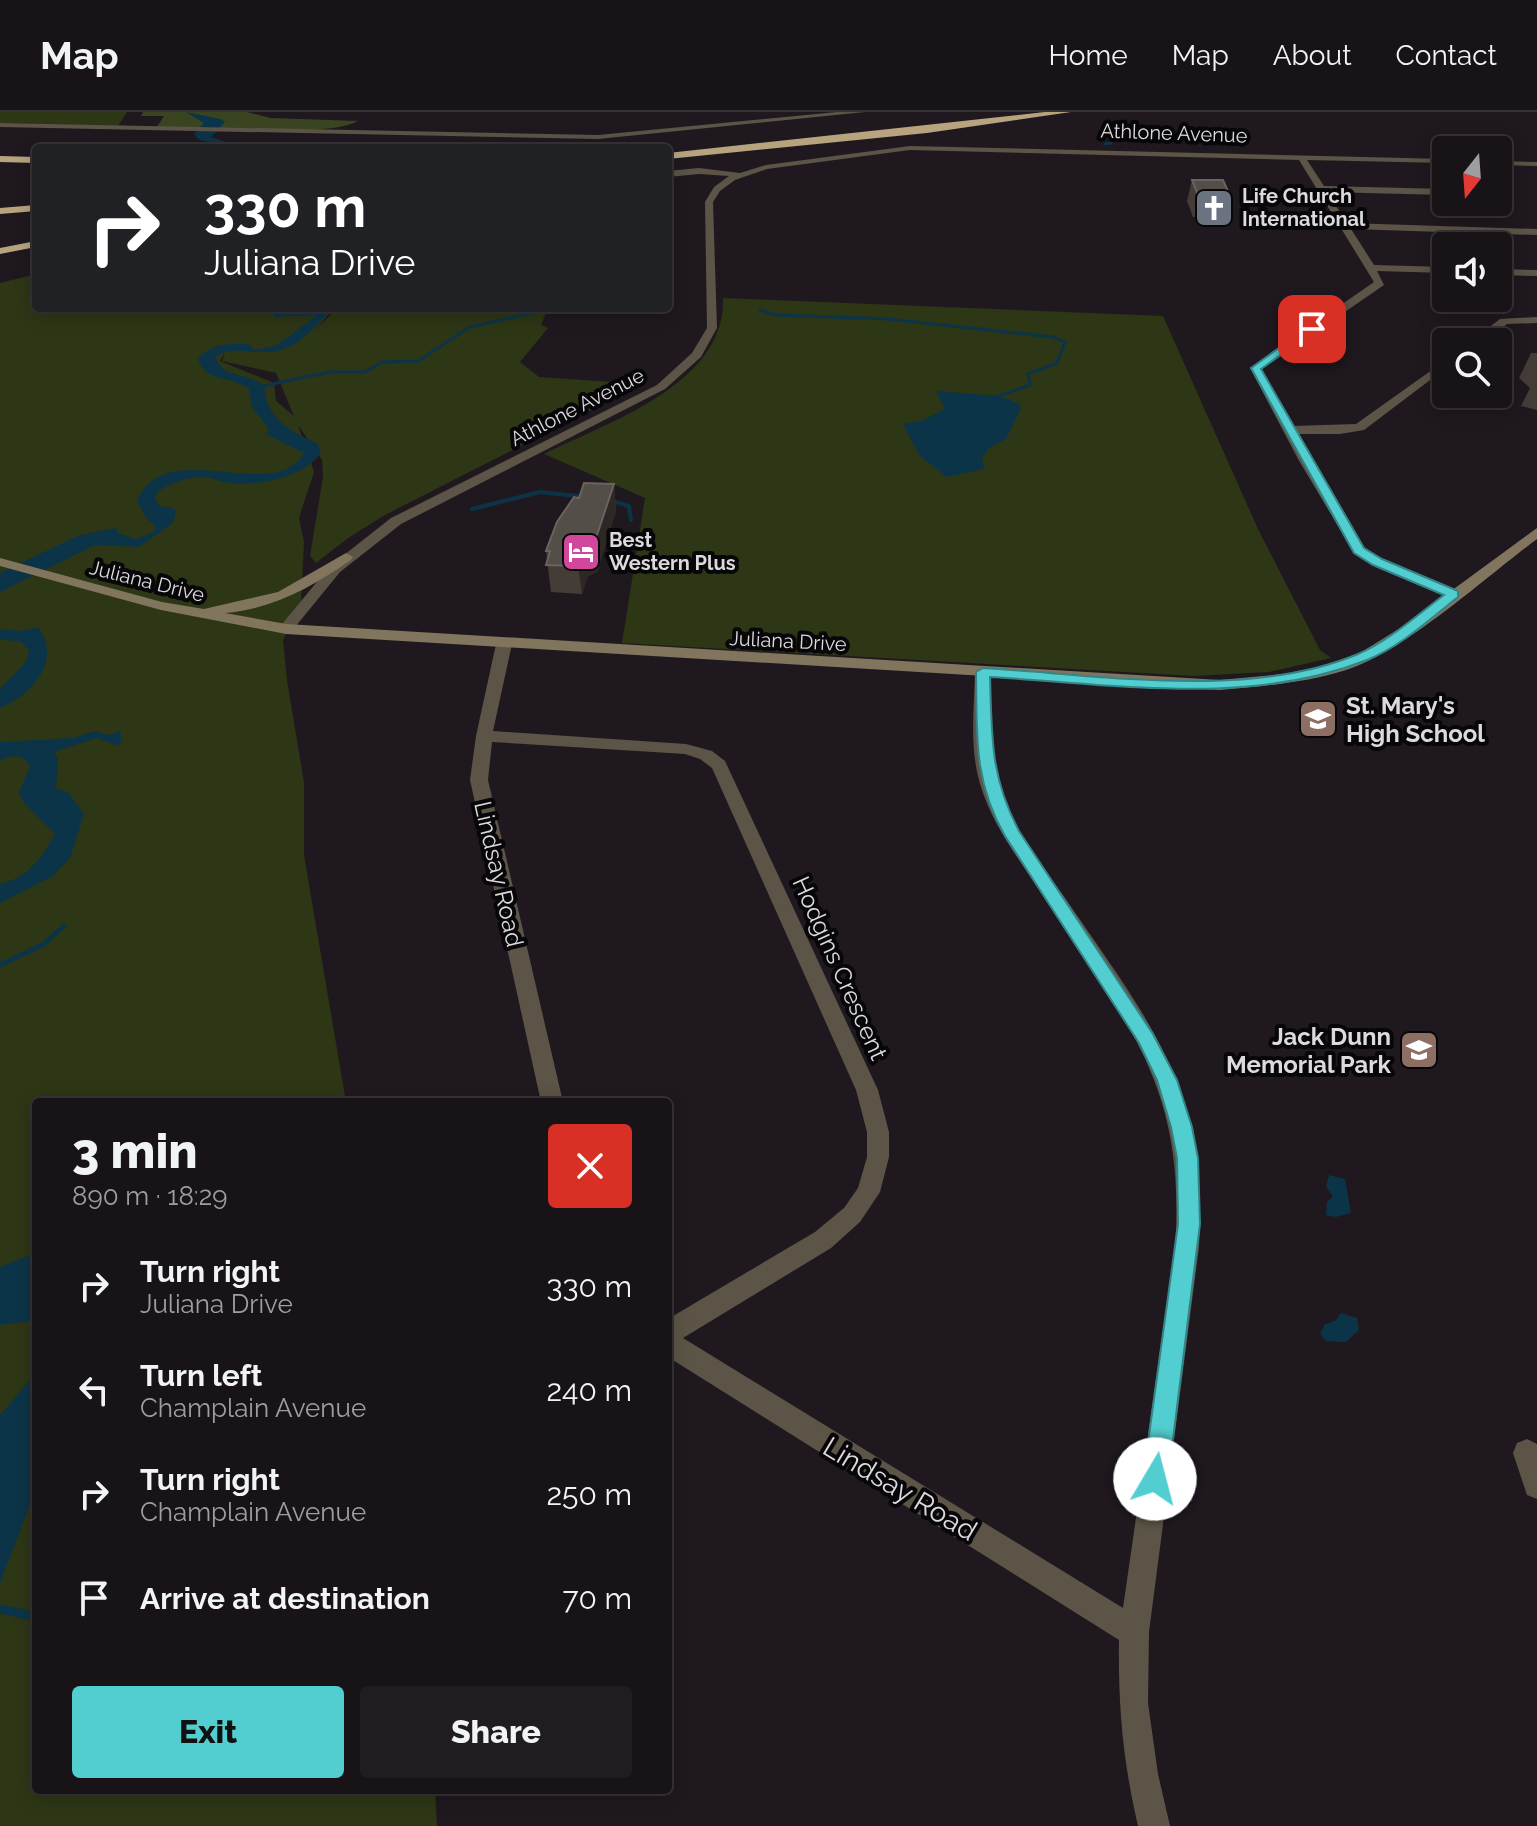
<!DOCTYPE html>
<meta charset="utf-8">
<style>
:root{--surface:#171317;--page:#201c20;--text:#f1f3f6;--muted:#9e9ea1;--line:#363236;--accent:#52cdd0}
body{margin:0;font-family:Raleway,sans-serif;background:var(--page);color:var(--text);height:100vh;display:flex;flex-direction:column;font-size:30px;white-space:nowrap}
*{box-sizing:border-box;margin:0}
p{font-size:26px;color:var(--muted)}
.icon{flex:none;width:44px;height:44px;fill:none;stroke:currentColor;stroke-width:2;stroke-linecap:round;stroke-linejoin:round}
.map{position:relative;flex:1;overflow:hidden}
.side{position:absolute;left:32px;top:986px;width:640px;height:696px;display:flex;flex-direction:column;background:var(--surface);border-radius:8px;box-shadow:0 4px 20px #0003,0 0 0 2px var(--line)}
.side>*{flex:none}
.top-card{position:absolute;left:32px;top:32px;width:640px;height:168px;border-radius:8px;box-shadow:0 4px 20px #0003,0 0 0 2px var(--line);background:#202124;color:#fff;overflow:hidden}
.needle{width:52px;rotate:197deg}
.controls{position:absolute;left:1432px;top:24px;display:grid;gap:16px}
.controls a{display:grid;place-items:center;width:80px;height:80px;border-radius:8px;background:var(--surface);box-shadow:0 4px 20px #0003,0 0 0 2px var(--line);font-size:40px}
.pin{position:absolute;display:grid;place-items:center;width:68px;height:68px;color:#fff;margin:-34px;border-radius:16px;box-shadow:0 4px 12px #0006}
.me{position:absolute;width:88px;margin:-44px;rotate:8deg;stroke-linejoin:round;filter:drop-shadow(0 0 6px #0008)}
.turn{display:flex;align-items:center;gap:28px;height:168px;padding:0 40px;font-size:36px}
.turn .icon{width:104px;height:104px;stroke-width:2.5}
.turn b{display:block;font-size:56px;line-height:68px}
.round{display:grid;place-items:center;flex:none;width:84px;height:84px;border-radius:8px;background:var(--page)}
.headline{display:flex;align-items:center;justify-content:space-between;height:136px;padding:0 40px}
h1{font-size:48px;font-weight:800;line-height:60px}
.button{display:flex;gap:16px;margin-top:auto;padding:16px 40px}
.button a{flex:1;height:92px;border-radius:8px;background:var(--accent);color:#111;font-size:32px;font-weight:800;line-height:92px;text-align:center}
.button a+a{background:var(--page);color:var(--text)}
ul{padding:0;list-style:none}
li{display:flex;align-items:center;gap:24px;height:104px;padding:0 40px}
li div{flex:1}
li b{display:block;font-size:30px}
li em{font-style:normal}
header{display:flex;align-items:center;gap:48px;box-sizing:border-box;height:112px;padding:0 40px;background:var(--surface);border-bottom:2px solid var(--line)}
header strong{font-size:38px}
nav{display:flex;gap:44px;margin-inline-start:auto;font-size:28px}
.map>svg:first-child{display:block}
.green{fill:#2d3615;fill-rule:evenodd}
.forest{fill:#3a4421}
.water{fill:#0c3448}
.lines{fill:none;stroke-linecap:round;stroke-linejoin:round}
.stream-far3{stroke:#0c3448;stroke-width:3}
.stream-far2{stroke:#0c3448;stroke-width:4}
.stream-far1{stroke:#0c3448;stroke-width:5}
.stream{stroke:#0c3448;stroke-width:9}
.street{fill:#5c5446;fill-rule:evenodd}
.secondary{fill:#81755d;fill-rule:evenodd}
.highway{fill:#b7a47f;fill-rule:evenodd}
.wall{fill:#443d37}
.shaded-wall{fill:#2e2726}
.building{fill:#544e48;stroke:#6a6360;stroke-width:2}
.route{fill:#52cdd0;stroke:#358587;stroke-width:2}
.labels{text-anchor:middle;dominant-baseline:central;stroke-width:8;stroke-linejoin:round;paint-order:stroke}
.far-street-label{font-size:20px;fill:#ddd9dd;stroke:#070608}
.far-poi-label{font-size:20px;font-weight:bold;fill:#ddd9dd;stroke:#070608;text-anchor:start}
.poi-label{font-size:24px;font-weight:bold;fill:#ddd9dd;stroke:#070608;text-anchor:start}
.street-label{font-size:24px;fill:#ddd9dd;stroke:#070608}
.near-street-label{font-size:28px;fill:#ddd9dd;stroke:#070608}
</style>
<header>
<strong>Map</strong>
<nav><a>Home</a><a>Map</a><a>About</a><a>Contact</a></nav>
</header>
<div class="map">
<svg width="1537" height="1714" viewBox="0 0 1537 1714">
<rect width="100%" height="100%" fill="#1f191f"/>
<!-- green -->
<path class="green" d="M0,0H127L118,14L0,11Z
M36,162V196H328L331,200L317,216L338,196H548L541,213L548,216L520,250L539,265L642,272L385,403L348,426L316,451L310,444L323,365L322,348L298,313L314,360L299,406L304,430L301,491L283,528L287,568L304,670V743L346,990H36V1678H435L437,1714H0V171ZM225,240L222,249L276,261L294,304L276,289L274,271L220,249Z
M723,186L1163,204L1258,417L1320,538L1331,546L1269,560L1194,564L622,531L645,386L544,342C608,310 726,272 723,186Z"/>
<!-- forest -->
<path class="forest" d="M143,0H247L271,6L358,9C330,26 196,16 157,15L164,4H141Z"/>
<!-- water -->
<path class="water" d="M186,0L221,7L225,10L211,25L244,36L199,28L194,22L204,11Z
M259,196L293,200C303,197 315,193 328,202C316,212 303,229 289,235C262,248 236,230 215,245C223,268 251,260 265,275C265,306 291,320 317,331L321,341C303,366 258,374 229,371C220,370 212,365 204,365C187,365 171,371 157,380L155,387L161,395H171L176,399L173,411L139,435L95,433L0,480V461L80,423L117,416V421L136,427L154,420L155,413L147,407L137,389C165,321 274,394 304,341L266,322L269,317L252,295L249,277C233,264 205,271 198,247C211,231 228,232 248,232L254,238L276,234L317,203L274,205V201Z
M936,279L999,284L1018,291L1021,296L1006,327L989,336L982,346L984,357L947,365L919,343L903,312L923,308L945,297Z
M38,515C63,548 32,583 0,596V577L26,550L29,538L20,529L0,528V517L22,519Z
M94,619L108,623L120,619L122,628L118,634L97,626L54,640L58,647L56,677L68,680L84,702L70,746L53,764L0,791V772C29,765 41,747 55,722L24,691L19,681L30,654C22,641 13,643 0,648V630L73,626Z
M1329,1063L1345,1067L1351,1101L1336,1105L1326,1103L1327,1090L1333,1084L1326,1075Z
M36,1141V1208L0,1213V1155Z
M1341,1201L1357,1206L1359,1218L1346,1230L1326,1229L1320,1222L1325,1212L1335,1209Z
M36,1261V1377L0,1471V1303Z"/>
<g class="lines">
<!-- stream-far3 -->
<path class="stream-far3" d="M1140,28L1148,27
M1105,32L1111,31
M760,198L776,203L888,207L1053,225L1065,230L1057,251L1028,262L1030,273L999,284
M258,275L330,260H365L382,250L418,249L470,215L532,201"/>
<!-- stream-far2 -->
<path class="stream-far2" d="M609,388L629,394L631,408
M472,397L540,380L586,385"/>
<!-- stream-far1 -->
<path class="stream-far1" d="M0,853L44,832L64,814"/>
<!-- stream -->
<path class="stream" d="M0,1497L36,1505"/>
<!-- street -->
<path class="street" d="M837,0H865L598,27L0,15V11L598,23Z
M910,34L1446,47V51L1307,48L1324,74L1446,77V83L1327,80L1347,111L1537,117V123L1351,117L1374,153L1446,155V161L1377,159L1384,173L1262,257L1293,314L1356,312L1446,248V256L1364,318L1340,322H1297L1364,435L1382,447L1458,479V485H1448L1372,453L1354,441L1298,347L1250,256L1374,170L1299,48L910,38L767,57L735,68L720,79L713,90L717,216L701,245L665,277L401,412L340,460L291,520H281L278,517L330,454L391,406L657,273L692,241L707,216L705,90L714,75L729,64L699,62L668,65V59L699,56L740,61L766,53Z
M1498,49L1537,50V54L1498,53Z
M1498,157L1537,158V164L1498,163Z
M1537,205V211L1507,212L1482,230H1470L1500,207Z
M504,527L512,532L493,619L686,632L712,639L725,649L878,978L889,1020V1045L880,1080L860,1110L831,1136L683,1226L1123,1496L1175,1135C1187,972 1125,908 1041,781C1019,747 993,714 981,675C969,638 974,598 975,560L983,555L991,560C990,598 986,638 998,674C1011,715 1039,749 1063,783C1148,908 1208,974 1199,1135L1149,1520L1148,1591L1158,1662L1170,1714H1138C1123,1650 1118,1593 1119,1528L668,1245V1207L815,1120L844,1096L858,1076L867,1045V1020L856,978L712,656L700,647L685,642L492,630L488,668L563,990H541L470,668L476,624L496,532Z
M1527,1327L1537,1332V1387L1527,1383L1513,1341L1517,1331Z"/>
<!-- secondary -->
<path class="secondary" d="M1537,416V427C1487,464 1404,540 1346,558C1305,571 1263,574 1220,578L286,522L161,498L0,454V446L162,490L204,497L278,480L346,441L353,445L351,448C312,475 273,497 225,501L286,512L1220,568L1295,561L1337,551L1360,541L1402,515Z"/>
<!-- highway -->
<path class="highway" d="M1045,0H1071L927,21L668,47V41Z
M0,44L36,45V51L0,50Z
M36,93V99L0,102V96Z
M36,129V135L0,142V136Z"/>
</g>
<!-- wall -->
<path class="wall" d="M1192,68L1230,84L1225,106L1193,105L1187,89Z
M1531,241H1537V298L1521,294L1530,276L1519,266Z
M614,372L616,399L597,460L588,464L582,482L551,480L546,439L579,386Z"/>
<!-- shaded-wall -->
<path class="shaded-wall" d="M614,372L616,399L597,460L588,464L582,482L578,454L584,436Z"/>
<!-- building -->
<path class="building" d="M1192,68H1223L1230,84L1198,83Z
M584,371L614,372L594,432L584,436L578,454L546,453L550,439H546L557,410L574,385L579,386Z"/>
<!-- route -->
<path class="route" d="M1308,215L1317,217L1261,257L1364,436L1382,447L1458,479V485C1430,507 1400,535 1367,548C1248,595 1115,572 990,565C992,625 990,664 1019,719L1153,922L1177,968L1192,1015L1198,1046L1200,1112L1168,1367L1164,1376L1155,1380L1147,1376L1143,1367L1178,1112L1177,1046L1171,1015L1157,968L1139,931L1005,724C973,669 977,621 976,560L983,556C1101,563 1248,588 1358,542C1389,529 1417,503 1444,483L1373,453L1354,441L1251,256Z"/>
<!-- icons -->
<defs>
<g id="church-square" transform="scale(2)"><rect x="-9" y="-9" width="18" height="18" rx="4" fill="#6b7280" stroke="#070608"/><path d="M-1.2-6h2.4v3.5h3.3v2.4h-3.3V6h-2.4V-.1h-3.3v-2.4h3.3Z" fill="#fff"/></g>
<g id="hotel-square" transform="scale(2)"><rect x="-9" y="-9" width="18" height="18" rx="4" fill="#d1479c" stroke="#070608"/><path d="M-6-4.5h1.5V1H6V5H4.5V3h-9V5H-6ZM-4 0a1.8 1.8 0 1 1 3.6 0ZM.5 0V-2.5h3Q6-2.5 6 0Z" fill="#fff"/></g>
<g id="school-square" transform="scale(2)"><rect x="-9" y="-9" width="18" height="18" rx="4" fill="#8d6e63" stroke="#070608"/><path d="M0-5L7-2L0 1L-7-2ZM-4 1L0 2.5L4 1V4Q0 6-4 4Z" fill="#fff"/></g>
<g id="university-square" transform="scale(2)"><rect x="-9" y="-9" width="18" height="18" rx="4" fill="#8d6e63" stroke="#070608"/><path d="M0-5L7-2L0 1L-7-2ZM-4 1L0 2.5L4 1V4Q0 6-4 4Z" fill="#fff"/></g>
</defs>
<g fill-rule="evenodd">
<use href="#church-square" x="1214" y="96"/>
<use href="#hotel-square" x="581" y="440"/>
<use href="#school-square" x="1318" y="607"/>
<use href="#university-square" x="1419" y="938"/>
</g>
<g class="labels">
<!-- far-street labels -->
<g class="far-street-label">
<text transform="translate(1174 21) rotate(2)">Athlone Avenue</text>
<text transform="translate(577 295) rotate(-27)">Athlone Avenue</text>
<text transform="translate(147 469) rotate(14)">Juliana Drive</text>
<text transform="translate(788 529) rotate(3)">Juliana Drive</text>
</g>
<!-- far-poi labels -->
<g class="far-poi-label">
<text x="1242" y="84">Life Church<tspan x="1242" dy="23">International</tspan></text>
<text x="609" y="428">Best<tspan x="609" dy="23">Western Plus</tspan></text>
</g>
<!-- poi labels -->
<g class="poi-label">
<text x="1346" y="593">St. Mary's<tspan x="1346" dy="28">High School</tspan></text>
<text x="1391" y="924" text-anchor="end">Jack Dunn<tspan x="1391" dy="28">Memorial Park</tspan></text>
</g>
<!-- street labels -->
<g class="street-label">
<text transform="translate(499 762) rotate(77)">Lindsay Road</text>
<text transform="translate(840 856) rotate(66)">Hodgins Crescent</text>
</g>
<!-- near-street labels -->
<g class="near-street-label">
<text transform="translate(900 1377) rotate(31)">Lindsay Road</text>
</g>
</g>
</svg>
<div class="controls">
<a><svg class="needle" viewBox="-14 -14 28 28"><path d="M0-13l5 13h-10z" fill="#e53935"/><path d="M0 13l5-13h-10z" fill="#9e9ea1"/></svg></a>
<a><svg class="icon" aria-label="sound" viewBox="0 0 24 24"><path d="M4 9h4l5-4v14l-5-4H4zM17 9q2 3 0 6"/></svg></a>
<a><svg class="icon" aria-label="search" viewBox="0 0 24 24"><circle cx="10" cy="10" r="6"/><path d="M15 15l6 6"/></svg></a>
</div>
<div class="pin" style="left:1312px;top:217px;background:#d93025"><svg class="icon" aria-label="arrive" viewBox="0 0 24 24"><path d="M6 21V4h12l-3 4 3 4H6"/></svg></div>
<svg class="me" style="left:1155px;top:1367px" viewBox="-20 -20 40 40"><circle r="19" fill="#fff"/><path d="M0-13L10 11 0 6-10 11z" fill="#52cdd0"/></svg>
<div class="top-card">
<div class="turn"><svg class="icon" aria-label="right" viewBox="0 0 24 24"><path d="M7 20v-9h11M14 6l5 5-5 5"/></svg><div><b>330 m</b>Juliana Drive</div></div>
</div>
<section class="side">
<div class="headline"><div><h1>3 min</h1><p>890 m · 18:29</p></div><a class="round" style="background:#d93025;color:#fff"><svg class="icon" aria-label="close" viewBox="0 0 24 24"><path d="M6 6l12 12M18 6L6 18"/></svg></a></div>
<ul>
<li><svg class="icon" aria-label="right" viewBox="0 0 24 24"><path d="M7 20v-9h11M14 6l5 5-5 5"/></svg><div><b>Turn right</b><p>Juliana Drive</p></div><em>330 m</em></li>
<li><svg class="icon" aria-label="left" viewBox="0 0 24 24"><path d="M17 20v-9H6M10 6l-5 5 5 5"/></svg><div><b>Turn left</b><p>Champlain Avenue</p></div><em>240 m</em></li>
<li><svg class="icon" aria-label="right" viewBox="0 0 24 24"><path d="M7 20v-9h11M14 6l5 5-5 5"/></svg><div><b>Turn right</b><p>Champlain Avenue</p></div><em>250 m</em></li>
<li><svg class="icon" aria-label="arrive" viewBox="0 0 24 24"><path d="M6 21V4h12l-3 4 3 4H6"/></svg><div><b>Arrive at destination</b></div><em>70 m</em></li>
</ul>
<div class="button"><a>Exit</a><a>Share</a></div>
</section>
</div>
